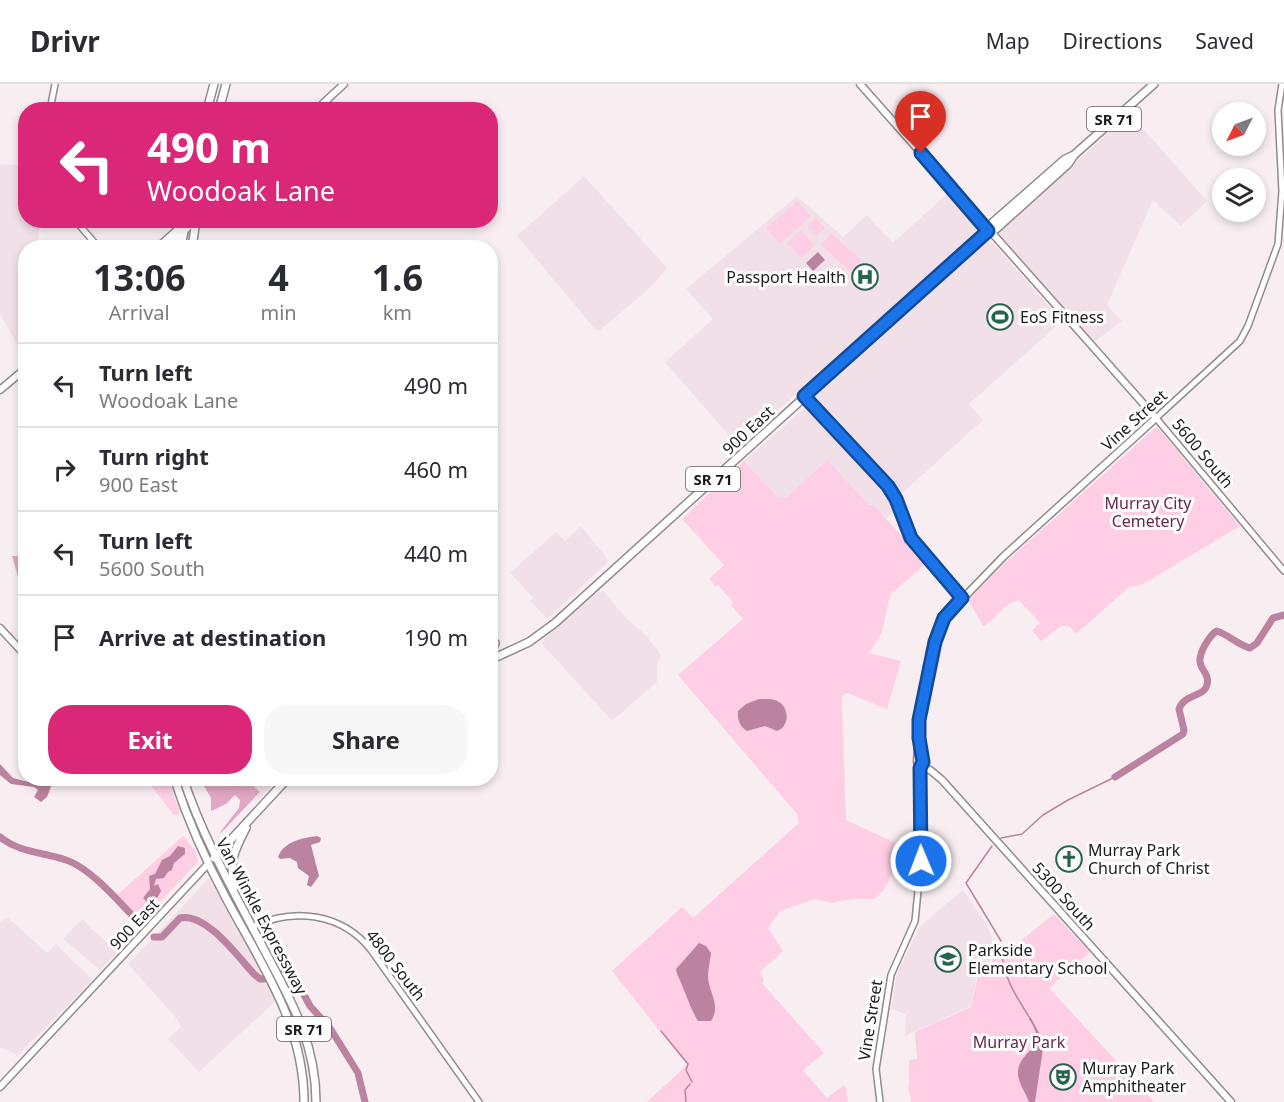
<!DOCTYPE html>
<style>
:root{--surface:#fff;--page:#f7f7f7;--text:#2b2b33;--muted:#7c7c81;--line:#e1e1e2;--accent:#db2777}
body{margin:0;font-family:"Noto Sans",sans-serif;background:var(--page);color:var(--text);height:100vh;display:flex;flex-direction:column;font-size:22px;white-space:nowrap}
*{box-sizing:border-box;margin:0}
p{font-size:20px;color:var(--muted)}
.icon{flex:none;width:33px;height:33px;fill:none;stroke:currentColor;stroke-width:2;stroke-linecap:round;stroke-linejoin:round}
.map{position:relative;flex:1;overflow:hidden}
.panel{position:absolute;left:18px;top:156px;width:480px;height:546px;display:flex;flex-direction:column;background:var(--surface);border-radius:24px;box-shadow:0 3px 9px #0003}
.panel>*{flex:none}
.guide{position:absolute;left:18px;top:18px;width:480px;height:126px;border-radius:24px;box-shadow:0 3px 9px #0003;background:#db2777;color:#fff;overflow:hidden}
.needle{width:39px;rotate:228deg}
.tools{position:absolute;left:1212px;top:18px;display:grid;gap:12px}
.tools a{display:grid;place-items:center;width:54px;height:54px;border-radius:50%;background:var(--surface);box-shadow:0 3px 9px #0003;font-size:30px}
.pin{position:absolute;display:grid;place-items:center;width:51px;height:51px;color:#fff;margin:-62px -26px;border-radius:50% 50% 50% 0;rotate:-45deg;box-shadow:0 0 6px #0007}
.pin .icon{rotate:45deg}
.me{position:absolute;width:66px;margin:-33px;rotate:359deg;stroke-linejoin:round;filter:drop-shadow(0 0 4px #0008)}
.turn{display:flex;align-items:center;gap:21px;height:126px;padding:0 30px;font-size:27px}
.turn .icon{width:78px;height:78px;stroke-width:2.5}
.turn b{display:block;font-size:42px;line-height:51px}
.eta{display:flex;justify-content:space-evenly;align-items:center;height:102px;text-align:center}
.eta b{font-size:36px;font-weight:700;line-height:42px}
.button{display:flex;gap:12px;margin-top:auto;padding:12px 30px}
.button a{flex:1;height:69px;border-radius:24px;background:var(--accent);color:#fff;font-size:24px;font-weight:700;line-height:69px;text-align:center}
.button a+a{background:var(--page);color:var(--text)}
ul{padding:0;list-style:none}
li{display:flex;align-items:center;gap:18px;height:84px;padding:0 30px;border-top:2px solid var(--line)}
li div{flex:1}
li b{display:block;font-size:22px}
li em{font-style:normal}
header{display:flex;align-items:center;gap:36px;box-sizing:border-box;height:84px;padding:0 30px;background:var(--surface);border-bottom:2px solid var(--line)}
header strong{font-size:28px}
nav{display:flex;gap:33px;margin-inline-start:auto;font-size:21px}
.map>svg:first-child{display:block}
.built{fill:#f2e0e8}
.green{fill:#fecee5}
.forest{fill:#e1a7c4}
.water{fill:#bb839f}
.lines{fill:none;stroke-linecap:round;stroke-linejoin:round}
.stream{stroke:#bb839f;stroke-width:1.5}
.river{stroke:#bb839f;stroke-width:7}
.tertiary-casing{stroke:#938a8e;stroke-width:8}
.secondary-casing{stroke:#938a8e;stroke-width:9}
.primary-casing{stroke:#938a8e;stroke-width:10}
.tertiary{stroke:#fff;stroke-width:5}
.secondary{stroke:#fff;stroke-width:6}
.primary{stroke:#fff;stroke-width:7}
.route-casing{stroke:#114b97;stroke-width:15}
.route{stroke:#1a73e8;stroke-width:10}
.labels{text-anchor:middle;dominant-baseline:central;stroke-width:6;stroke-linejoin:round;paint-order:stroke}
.shield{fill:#fefefe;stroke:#605e5f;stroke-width:1.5}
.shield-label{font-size:15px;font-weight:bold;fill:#1d1a1b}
.poi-label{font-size:16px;fill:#1d1a1b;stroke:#fefefe;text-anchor:start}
.street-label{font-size:16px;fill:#1d1a1b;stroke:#fefefe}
.park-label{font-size:16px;fill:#6a264d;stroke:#fefefe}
</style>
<header>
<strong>Drivr</strong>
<nav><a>Map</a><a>Directions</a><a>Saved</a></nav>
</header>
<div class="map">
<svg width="1284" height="1018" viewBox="0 0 1284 1018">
<rect width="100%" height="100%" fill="#f8eef2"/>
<!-- built -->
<path class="built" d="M1130,30L1207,117L1181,142L1153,116L1107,221L1122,237L1094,258L1026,182L1000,151L999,147Z
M0,80L25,82L26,136L40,137L38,158L31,163L26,164L20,188L25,189V274L0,230Z
M584,92L667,184L652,202L599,247L595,245L517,152Z
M949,108L977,142L976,148L738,362L665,278L713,235L686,205L797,112L843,153L867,131L893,159Z
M988,157L993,159L1062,237L969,320L983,336L899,412L887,396L816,318L814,314L943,196Z
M807,322L887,408L896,426L886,435L874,421L777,413L744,377Z
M581,442L607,474L608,478L547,535L530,517L533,514L510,489L556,448L565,457Z
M603,507L627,535L645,550L661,571L657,581V598L612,637L542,560L544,555L597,509Z
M240,695H278L259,715L250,708Z
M209,794L278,915L199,988L168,955L181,943L177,935L128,880Z
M963,806L986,840L992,853L993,861L989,889L977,891L971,922L905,952L906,931L891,924L897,890L920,842Z
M7,833L47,869L56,860L93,896L18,971L0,963V838Z
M82,835L117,869L100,886L63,855Z"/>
<!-- green -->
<path class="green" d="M797,117L811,132L796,146L788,138L795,146L780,160L766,144Z
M816,134L825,144L816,152L807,142Z
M801,146L815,161L801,174L787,159Z
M831,149L861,176L851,188L821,161Z
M1155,344L1159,345L1240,442L1143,500L1129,503L1076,550L1069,542H1062L1041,557L1032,546L1040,539L1019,516C1000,521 999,534 983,542L969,517L970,514L1006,478Z
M827,376L869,421H874L926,479L890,511L882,548L869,569L901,577L887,625L847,609L843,611L842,614L846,736L906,764L883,807L874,815H853L831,819L815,815L780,827L768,844L783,867L760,888L764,896L762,899L824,969L803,986L827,1014L844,1001L846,1004L848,1018H647L687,981L612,887L682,823L693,834L799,739L797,730L678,591L743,535L731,521L733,518L718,501L716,503L709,495L724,481L682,435L744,377L778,413H787Z
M153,694L168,695L179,726L180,730L174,731L149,699Z
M183,752L195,766L198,778L139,840L114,814Z
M1054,830L1090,868L1049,904L1154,1018H911L908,1001H909V976L917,975L915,948L971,923L978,891L989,889L993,873L1009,866Z"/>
<!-- forest -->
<path class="forest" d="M12,472H25V505L21,503Z
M200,695H245L260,708L220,750L221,747L239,724L240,716L235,711L226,720L211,727V714Z"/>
<!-- water -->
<path class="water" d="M818,168L825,176L813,187L806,179Z
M759,615C766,615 773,614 779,618C790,625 789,643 777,647L765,642L747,647C740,643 737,635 738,627L746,620Z
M0,680L13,694L36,700L42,695H54L47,713L41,718L34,713L38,706L34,703L11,700L0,691Z
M317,752L321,754L320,758L311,761L319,792L311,803L307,801L309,792L298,784L297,778L290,774L280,775L278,773C284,757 303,754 317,752Z
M178,762L185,764V770L174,779L172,786L168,788L164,794L156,795L154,802L158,800L161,807L157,814L148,819L143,814L150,805L149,792L155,790L162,776L170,772Z
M699,859L706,862L711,869C710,877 708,886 708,894C710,911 721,921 711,937H698C691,926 688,915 683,904C681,897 677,892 676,885Z
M1031,934L1044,958L1035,1018H1029C1026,1009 1019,1000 1018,991C1017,964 1051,968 1029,935Z"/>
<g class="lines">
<!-- stream -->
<path class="stream" d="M1001,754L1022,750L1043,731L1068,716L1115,693
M992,762L966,799L1001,857
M1002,869C1004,896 1017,913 1031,936
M661,947L688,980L686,986L692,998
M686,1018L685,1006L690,1000"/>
<!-- river -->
<path class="river" d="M1115,693L1183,650L1184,646L1179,625C1184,610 1204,613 1207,601C1211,585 1191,586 1205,561C1209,555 1211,550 1217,547C1229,551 1238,561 1250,564L1257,559L1273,534L1284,531
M0,753C20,769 43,768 66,776C91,784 123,822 141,841
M154,853H162L180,834C206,828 238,873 254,890L260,895H264
M284,887H287L294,892L310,922L330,944L358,989L365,1018"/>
<!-- tertiary casing -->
<g class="tertiary-casing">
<path id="tertiary" d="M1282,0L1278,26L1282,107L1278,160L1248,242L1240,257L1156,334L1284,487
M50,26L55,0
M75,136L99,164
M804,312L888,403L898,419L911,454L962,514
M252,843C293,823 342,829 371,866L479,1018
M880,1018L876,985L891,891L915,837L921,777L920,684"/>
</g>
<!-- secondary casing -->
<g class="secondary-casing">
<path id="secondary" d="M860,0L1156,334L1004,472L946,532L936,553L920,631L917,678L920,684
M316,26L344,0
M157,164L186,138
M166,164L196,136
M0,306L26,284
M0,544L26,572
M920,684L930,686L942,696L1231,1018
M920,684L923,678L920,657
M0,1003L208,780"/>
</g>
<!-- primary casing -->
<g class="primary-casing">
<path id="primary" d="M207,26L214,0
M219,26L226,0
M988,147L996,145L1068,80L1074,71L1154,0
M181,164L186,136
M192,164L196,136
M490,571L495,559
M490,576L529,558L555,539L988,147L991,140L1064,76L1074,71
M174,694C188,737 206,777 227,816C262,881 304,941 304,1018
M183,694C202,751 231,803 259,856C287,910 316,955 316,1018
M214,774L288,694
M234,804C229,777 234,767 246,744"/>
</g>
<!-- tertiary -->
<use href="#tertiary" class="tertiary"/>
<!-- secondary -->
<use href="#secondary" class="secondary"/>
<!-- primary -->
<use href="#primary" class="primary"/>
</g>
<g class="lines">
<!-- route casing -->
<g class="route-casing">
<path id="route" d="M921,69L988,147L804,312L888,402L896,415L911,454L962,514L944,534L935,558L919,636V654L923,678L920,684L921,777"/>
</g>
<!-- route -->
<use href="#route" class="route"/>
</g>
<!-- icons -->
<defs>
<g id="hospital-ring" transform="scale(1.35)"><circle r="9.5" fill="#fefefe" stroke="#27644f" stroke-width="1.5"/><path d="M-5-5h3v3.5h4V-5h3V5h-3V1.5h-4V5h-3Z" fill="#27644f"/></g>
<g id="stadium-ring" transform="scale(1.35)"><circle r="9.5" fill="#fefefe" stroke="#27644f" stroke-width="1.5"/><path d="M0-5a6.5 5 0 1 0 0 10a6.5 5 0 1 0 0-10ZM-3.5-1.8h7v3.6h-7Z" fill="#27644f"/></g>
<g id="church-ring" transform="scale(1.35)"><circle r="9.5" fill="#fefefe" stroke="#27644f" stroke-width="1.5"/><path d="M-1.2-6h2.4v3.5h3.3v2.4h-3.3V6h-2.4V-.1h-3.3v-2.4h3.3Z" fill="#27644f"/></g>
<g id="school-ring" transform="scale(1.35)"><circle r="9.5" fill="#fefefe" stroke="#27644f" stroke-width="1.5"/><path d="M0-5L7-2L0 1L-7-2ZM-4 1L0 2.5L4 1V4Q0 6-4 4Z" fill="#27644f"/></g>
<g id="theatre-ring" transform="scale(1.35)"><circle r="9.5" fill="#fefefe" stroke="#27644f" stroke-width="1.5"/><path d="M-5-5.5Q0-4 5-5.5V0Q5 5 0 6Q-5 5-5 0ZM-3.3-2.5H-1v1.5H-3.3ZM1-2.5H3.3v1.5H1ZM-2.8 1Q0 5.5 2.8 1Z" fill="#27644f"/></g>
</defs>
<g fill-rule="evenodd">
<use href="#hospital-ring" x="865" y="193"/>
<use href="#stadium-ring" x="1000" y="233"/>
<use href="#church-ring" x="1069" y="775"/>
<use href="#school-ring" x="948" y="875"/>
<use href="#theatre-ring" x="1063" y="993"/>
</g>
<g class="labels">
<!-- shield labels -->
<g class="shield">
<rect x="1087" y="23" width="54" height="24" rx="4.5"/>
<rect x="686" y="383" width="54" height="24" rx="4.5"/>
<rect x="277" y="933" width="54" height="24" rx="4.5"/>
</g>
<g class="shield-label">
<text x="1114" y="35">SR 71</text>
<text x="713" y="395">SR 71</text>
<text x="304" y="945">SR 71</text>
</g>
<!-- poi labels -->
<g class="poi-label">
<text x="846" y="193" text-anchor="end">Passport Health</text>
<text x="1020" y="233">EoS Fitness</text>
<text x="1088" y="766">Murray Park<tspan x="1088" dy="18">Church of Christ</tspan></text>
<text x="968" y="866">Parkside<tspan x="968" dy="18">Elementary School</tspan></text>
<text x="1082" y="984">Murray Park<tspan x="1082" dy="18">Amphitheater</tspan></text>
</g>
<!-- street labels -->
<g class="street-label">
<text transform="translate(1134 336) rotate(-42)">Vine Street</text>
<text transform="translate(748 346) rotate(-43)">900 East</text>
<text transform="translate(1203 369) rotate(50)">5600 South</text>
<text transform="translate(1064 812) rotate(48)">5300 South</text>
<text transform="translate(262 832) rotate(62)">Van Winkle Expressway</text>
<text transform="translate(134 840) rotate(-47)">900 East</text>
<text transform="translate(396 881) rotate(52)">4800 South</text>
<text transform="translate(870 936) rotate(-81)">Vine Street</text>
</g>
<!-- park labels -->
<g class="park-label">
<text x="1148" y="419">Murray City<tspan x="1148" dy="18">Cemetery</tspan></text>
<text x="1019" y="958">Murray Park</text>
</g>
</g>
</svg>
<div class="tools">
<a><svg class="needle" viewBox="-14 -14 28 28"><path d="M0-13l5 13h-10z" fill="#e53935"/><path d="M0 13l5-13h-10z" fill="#7c7c81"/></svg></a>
<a><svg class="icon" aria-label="layers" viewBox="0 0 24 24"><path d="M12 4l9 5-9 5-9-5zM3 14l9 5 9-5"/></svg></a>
</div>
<div class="pin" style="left:921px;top:69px;background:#d93025"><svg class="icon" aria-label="arrive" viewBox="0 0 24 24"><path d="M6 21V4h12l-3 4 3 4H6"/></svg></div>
<svg class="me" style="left:921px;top:777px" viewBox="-20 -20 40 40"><circle r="17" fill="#1a73e8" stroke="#fff" stroke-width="3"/><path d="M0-11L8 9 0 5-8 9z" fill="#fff"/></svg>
<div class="guide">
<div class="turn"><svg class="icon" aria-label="left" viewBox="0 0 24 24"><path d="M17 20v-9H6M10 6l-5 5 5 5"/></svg><div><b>490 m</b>Woodoak Lane</div></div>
</div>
<section class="panel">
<div class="eta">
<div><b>13:06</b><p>Arrival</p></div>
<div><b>4</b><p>min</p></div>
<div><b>1.6</b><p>km</p></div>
</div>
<ul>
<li><svg class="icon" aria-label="left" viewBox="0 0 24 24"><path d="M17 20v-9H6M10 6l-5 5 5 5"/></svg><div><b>Turn left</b><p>Woodoak Lane</p></div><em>490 m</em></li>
<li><svg class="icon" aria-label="right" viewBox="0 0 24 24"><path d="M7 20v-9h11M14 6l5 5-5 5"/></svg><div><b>Turn right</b><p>900 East</p></div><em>460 m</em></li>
<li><svg class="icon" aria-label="left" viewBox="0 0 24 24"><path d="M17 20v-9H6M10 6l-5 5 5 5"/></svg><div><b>Turn left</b><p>5600 South</p></div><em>440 m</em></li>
<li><svg class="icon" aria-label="arrive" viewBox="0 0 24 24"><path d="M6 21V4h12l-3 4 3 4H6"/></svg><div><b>Arrive at destination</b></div><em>190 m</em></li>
</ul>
<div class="button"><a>Exit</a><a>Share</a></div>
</section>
</div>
